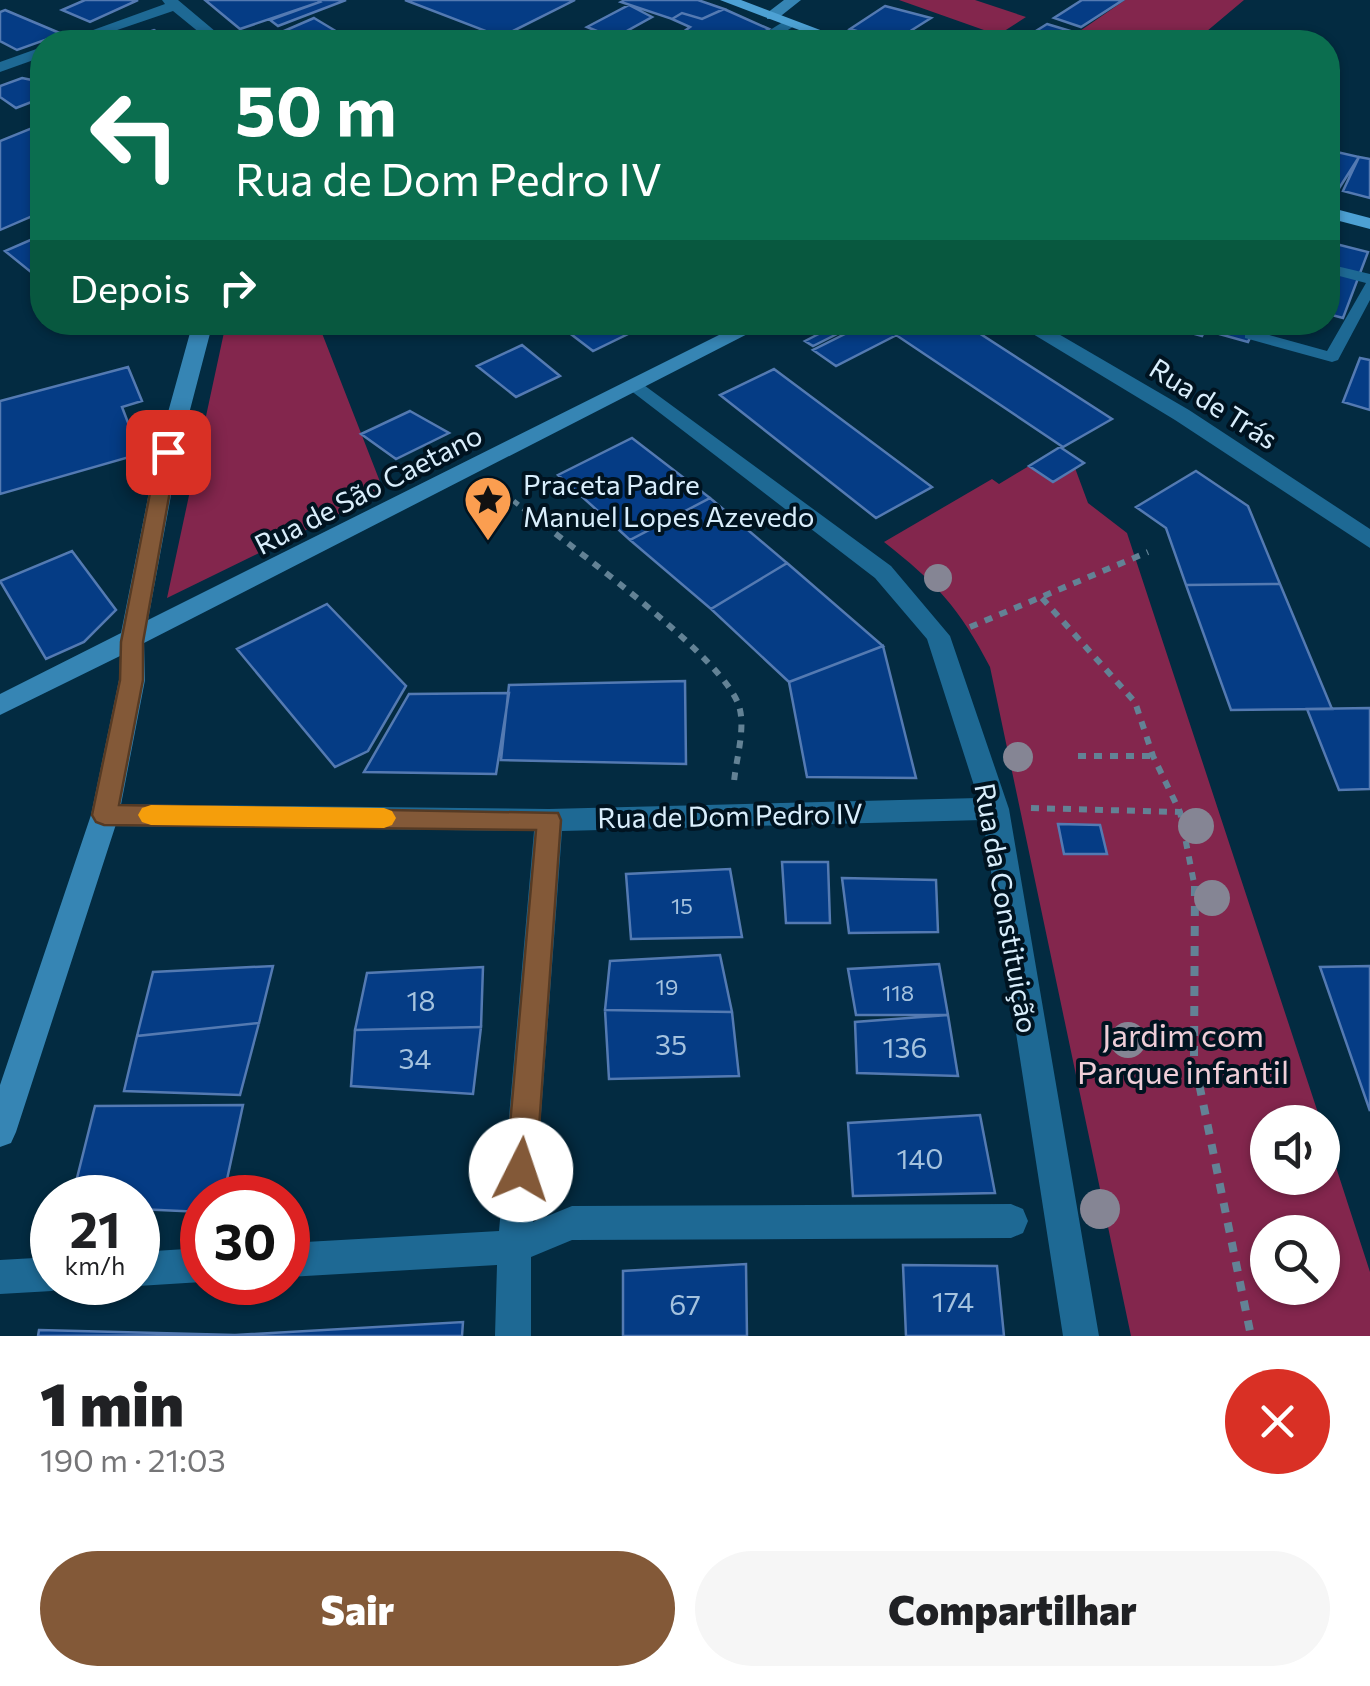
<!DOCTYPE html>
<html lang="pt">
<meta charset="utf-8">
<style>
:root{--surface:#fff;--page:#f6f6f6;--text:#202124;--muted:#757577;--accent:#835938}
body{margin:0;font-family:Commissioner,sans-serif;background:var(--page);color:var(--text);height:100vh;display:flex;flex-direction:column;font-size:38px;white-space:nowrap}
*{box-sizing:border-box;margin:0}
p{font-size:32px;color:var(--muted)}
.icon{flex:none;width:55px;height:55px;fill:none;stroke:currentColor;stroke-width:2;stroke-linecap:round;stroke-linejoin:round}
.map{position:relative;height:1336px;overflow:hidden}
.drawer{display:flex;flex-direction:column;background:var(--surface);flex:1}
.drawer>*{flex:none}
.banner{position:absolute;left:30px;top:30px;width:1310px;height:305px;border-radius:40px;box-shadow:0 2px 8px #0004;background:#0b6e4f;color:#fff;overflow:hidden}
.fabs{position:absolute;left:1250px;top:1105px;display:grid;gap:20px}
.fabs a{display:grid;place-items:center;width:90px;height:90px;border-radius:50%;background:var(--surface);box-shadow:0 2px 8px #0004;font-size:50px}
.speed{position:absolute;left:30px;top:1175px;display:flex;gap:20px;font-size:50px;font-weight:700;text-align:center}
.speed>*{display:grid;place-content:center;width:130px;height:130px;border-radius:50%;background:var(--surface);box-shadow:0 2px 8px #0004;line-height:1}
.speed small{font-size:25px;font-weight:400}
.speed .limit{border:15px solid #d22;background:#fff;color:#111}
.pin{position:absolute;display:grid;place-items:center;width:85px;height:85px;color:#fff;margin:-42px;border-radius:20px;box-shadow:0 5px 15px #0006}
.me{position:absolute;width:110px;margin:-55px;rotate:4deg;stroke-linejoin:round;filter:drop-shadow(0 0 8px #0008)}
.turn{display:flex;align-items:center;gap:35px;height:210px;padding:0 40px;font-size:45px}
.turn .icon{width:130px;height:130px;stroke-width:2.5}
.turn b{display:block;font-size:70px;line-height:85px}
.then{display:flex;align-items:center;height:95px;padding:0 40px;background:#0003;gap:20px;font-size:38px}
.round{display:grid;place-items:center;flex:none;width:105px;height:105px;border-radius:52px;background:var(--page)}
.overview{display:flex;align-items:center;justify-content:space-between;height:170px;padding:0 40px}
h1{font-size:60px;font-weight:800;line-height:75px}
.cta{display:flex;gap:20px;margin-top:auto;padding:20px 40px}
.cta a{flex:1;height:115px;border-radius:60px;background:var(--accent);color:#fff;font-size:40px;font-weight:800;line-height:115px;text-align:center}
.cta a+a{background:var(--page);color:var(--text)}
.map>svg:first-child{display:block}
.green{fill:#83264d;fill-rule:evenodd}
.building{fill:#053c85;stroke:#547ab2;stroke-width:2.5}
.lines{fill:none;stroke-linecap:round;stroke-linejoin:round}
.path-far2{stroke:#638295;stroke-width:5;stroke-dasharray:6 6;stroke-linecap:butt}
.path-far1{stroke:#638295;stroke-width:6;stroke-dasharray:8 8;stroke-linecap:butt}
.path{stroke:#638295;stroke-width:8;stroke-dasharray:10 10;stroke-linecap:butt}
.lane{fill:#1e6994;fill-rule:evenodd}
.street{fill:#1e6994;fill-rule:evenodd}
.secondary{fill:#3685b4;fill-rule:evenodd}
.primary{fill:#4da1d4;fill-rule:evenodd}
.tree{fill:#858594}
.route{fill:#835938;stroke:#553a24;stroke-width:2.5}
.slow{fill:#f59e0b}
.labels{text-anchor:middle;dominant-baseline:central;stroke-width:8;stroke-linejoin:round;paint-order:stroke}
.number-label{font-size:22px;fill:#a4c2de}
.street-label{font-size:28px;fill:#d9eefc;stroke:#001320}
.poi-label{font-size:28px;fill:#d9eefc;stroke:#001320;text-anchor:start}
.near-number-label{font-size:28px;fill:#a4c2de}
.near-park-label{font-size:32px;fill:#efced8;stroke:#001320}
</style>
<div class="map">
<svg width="1370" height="1336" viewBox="0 0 1370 1336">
<rect width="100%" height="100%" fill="#032b41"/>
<!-- green -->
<path class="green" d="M899,0H975L1026,17L998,35Z
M1125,0H1244L1194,42H1104L1077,33Z
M226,323H318L384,492L167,598Z
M1029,466L1053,482L1075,468L1088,503L1127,533L1321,1122H1268V1178H1322L1323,1127L1370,1272V1336H1131L990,667C959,607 936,583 884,542L992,479L999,484ZM1268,1232H1322V1288H1268Z"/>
<!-- building -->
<path class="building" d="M85,0H138L90,22L62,10Z
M205,0H317L320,2L240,29Z
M317,0H346L278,26L270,20L320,2Z
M405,0H575L501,37Z
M625,0H698L724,9L702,19L682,13L672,19L621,2Z
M1082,0H1123L1081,27L1054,18Z
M629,5L652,17L614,38L587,27Z
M885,6L931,18L893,42L850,29Z
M724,9L769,29L747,42H731L679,35L690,27L672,19L682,13L702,19Z
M5,10L62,34L17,50L0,41V12Z
M314,18L334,30L307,42L261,41Z
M1047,24L1077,33L1104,42H1059L1062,40L1036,31Z
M154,30L174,42H120Z
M22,78L42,82L39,90L42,98L16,108L0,97V86Z
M42,124V212L0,230V141Z
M1328,150L1359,157L1336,193L1328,191Z
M1359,157L1370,159V198L1343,191Z
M42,235V281L5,251Z
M1328,242L1368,252L1343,318L1328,314Z
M555,322H616L630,333L593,351Z
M842,322H861L813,346L805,341Z
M869,322H922L836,366L813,350Z
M922,322H962L1112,419L1063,447L896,335Z
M1184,322H1231L1254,329L1248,342L1205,330L1202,336L1180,330Z
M522,345L560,376L516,397L477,366Z
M1360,358L1370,360V410L1343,402Z
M128,367L142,401L122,407L140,454L0,494V401Z
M774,369L932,487L876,518L720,395Z
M410,411L449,433L396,459L361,434Z
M632,438L710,498L630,540L558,475Z
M1060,447L1084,463L1053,482L1029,466Z
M1196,471L1248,506L1280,584L1186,585L1166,528L1136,507Z
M710,498L787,563L711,609L630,540Z
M72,551L116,610L84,642L46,659L0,581Z
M787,563L883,646L789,682L711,609Z
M1280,584L1332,709L1231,710L1186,585Z
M327,604L406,686L368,751L335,767L237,649Z
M883,646L916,778L807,777L789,682Z
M685,681L686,764L501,760L509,685Z
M509,693L496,774L364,772L409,694Z
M1370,708V789L1339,790L1307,709Z
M1058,824L1100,825L1107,854H1064Z
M782,862H828L830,923H786Z
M730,869L742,937L631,939L626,874Z
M842,878L936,880L938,932L849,933Z
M720,955L732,1012L605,1010L610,961Z
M939,964L948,1015H856L848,969Z
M273,966L259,1023L137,1036L153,972Z
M1370,966V1111L1320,967Z
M483,967L481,1027L355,1030L367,973Z
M605,1010L732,1012L739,1076L609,1079Z
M948,1015L958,1076L857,1073L855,1022Z
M259,1023L240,1095L124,1091L137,1036Z
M481,1027L473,1094L351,1086L355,1030Z
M243,1105L223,1198H202V1212L138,1209V1198H72L95,1106Z
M980,1115L995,1193L853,1196L848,1123Z
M746,1264L747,1336H623V1271Z
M903,1265L997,1266L1004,1336H906Z
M463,1322L462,1336H236V1335Z
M39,1330L236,1335L38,1336Z"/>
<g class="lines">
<!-- path-far2 -->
<path class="path-far2" d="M495,486L546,527"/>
<!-- path-far1 -->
<path class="path-far1" d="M543,524C586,558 724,659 739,706C746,728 736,759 734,782
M1042,598L1135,702L1153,756L1180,812L1195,888
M970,627L1148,552
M1078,756H1153
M1031,808L1180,812"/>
<!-- path -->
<path class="path" d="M1195,886L1194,1059L1251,1336"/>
<!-- lane -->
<path class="lane" d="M1328,264L1370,274V300L1338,360L1332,362L1245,338V332L1251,330L1327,351L1366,283L1328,273Z"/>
<!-- street -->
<path class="street" d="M162,0H178L228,42H211L173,11L82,42H60L165,4Z
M786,20L799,23L769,42H751Z
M42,47V57L0,72V62Z
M1013,322H1038L1189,410L1370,529V548L1175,420Z
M637,380L891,566L950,636L1009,809L1099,1336H1063L983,820L562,831L533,1222L572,1206L1011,1204L1023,1209L1028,1221L1023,1233L1011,1238L572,1240L531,1257V1336H495L497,1265L288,1277V1243L499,1231L534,831L105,826L95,823L91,815L95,807L105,804L549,809L978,798L927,639L875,578L630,390L627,386Z
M202,1248V1282L138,1286L129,1282H138V1252Z
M52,1257V1282H66L64,1286L52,1291L0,1294V1260Z"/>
<!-- secondary -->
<path class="secondary" d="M784,0H801L777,19H767V13Z
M193,322H213L179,452L148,620L745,322H771L144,643L145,680L119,815L16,1132L11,1143L0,1147V1085L91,815L119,680L120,656L0,715V694L121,633L157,452Z"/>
<!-- primary -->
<path class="primary" d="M720,0H741L852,42H831Z
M1328,207L1370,218V229L1328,218Z"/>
</g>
<!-- trees -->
<g class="tree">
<circle cx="938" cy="578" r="14"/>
<circle cx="1018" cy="757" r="15"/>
<circle cx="1196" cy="826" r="18"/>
<circle cx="1212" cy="898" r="18"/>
<circle cx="1128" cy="1040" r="18"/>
<circle cx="1100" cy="1209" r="20"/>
</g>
<!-- route -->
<path class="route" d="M168,446L177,452L143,642V680L119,805L558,813L561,820L536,1170L531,1180L521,1184L510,1180L506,1170L536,830L104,825L96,822L92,815L120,680L121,642L158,452Z"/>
<!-- slow -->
<path class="slow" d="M151,805L384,808L392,811L396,818L392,825L384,828L151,825L142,822L138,815L142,808Z"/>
<!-- icons -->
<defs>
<g id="sight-pin" transform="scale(2.5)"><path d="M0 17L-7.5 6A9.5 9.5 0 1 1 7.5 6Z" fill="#fb9e50" stroke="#001320"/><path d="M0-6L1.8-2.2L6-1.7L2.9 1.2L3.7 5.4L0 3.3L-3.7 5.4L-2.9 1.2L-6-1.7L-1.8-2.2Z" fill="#111"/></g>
</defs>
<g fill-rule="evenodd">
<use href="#sight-pin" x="488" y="500"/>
</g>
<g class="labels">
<!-- number labels -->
<g class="number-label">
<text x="682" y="905">15</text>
<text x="667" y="986">19</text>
<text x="898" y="992">118</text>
</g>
<!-- street labels -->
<g class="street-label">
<text transform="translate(1214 403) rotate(32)">Rua de Trás</text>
<text transform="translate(368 489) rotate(-27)">Rua de São Caetano</text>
<text transform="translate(730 815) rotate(-1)">Rua de Dom Pedro IV</text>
<text transform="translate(1007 908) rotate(80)">Rua da Constituição</text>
</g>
<!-- poi labels -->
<g class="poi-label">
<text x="523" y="484">Praceta Padre<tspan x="523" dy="32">Manuel Lopes Azevedo</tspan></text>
</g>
<!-- near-number labels -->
<g class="near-number-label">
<text x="421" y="1000">18</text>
<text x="671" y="1044">35</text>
<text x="905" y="1047">136</text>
<text x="415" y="1058">34</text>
<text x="920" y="1158">140</text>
<text x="953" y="1301">174</text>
<text x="685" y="1304">67</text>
</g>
<!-- near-park labels -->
<g class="near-park-label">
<text x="1183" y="1034">Jardim com<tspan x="1183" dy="37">Parque infantil</tspan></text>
</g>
</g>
</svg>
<div class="fabs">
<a><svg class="icon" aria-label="sound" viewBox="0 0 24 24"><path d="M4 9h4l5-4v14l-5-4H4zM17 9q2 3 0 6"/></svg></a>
<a><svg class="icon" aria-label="search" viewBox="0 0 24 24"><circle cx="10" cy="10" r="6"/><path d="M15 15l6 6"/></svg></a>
</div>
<div class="speed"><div>21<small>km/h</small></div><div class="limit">30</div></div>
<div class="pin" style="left:168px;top:452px;background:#d93025"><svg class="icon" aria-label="arrive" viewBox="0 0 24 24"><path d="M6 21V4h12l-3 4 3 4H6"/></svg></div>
<svg class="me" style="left:521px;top:1170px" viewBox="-20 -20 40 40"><circle r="19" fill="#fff"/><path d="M0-13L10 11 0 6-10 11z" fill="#835938"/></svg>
<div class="banner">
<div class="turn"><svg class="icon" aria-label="left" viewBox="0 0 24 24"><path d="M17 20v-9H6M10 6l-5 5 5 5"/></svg><div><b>50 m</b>Rua de Dom Pedro IV</div></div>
<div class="then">Depois<svg class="icon" aria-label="right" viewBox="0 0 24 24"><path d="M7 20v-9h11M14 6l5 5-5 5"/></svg></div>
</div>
</div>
<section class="drawer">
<div class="overview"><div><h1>1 min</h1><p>190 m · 21:03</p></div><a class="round" style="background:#d93025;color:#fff"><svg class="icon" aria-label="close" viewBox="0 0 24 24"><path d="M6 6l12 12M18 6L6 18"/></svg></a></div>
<div class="cta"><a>Sair</a><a>Compartilhar</a></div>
</section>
